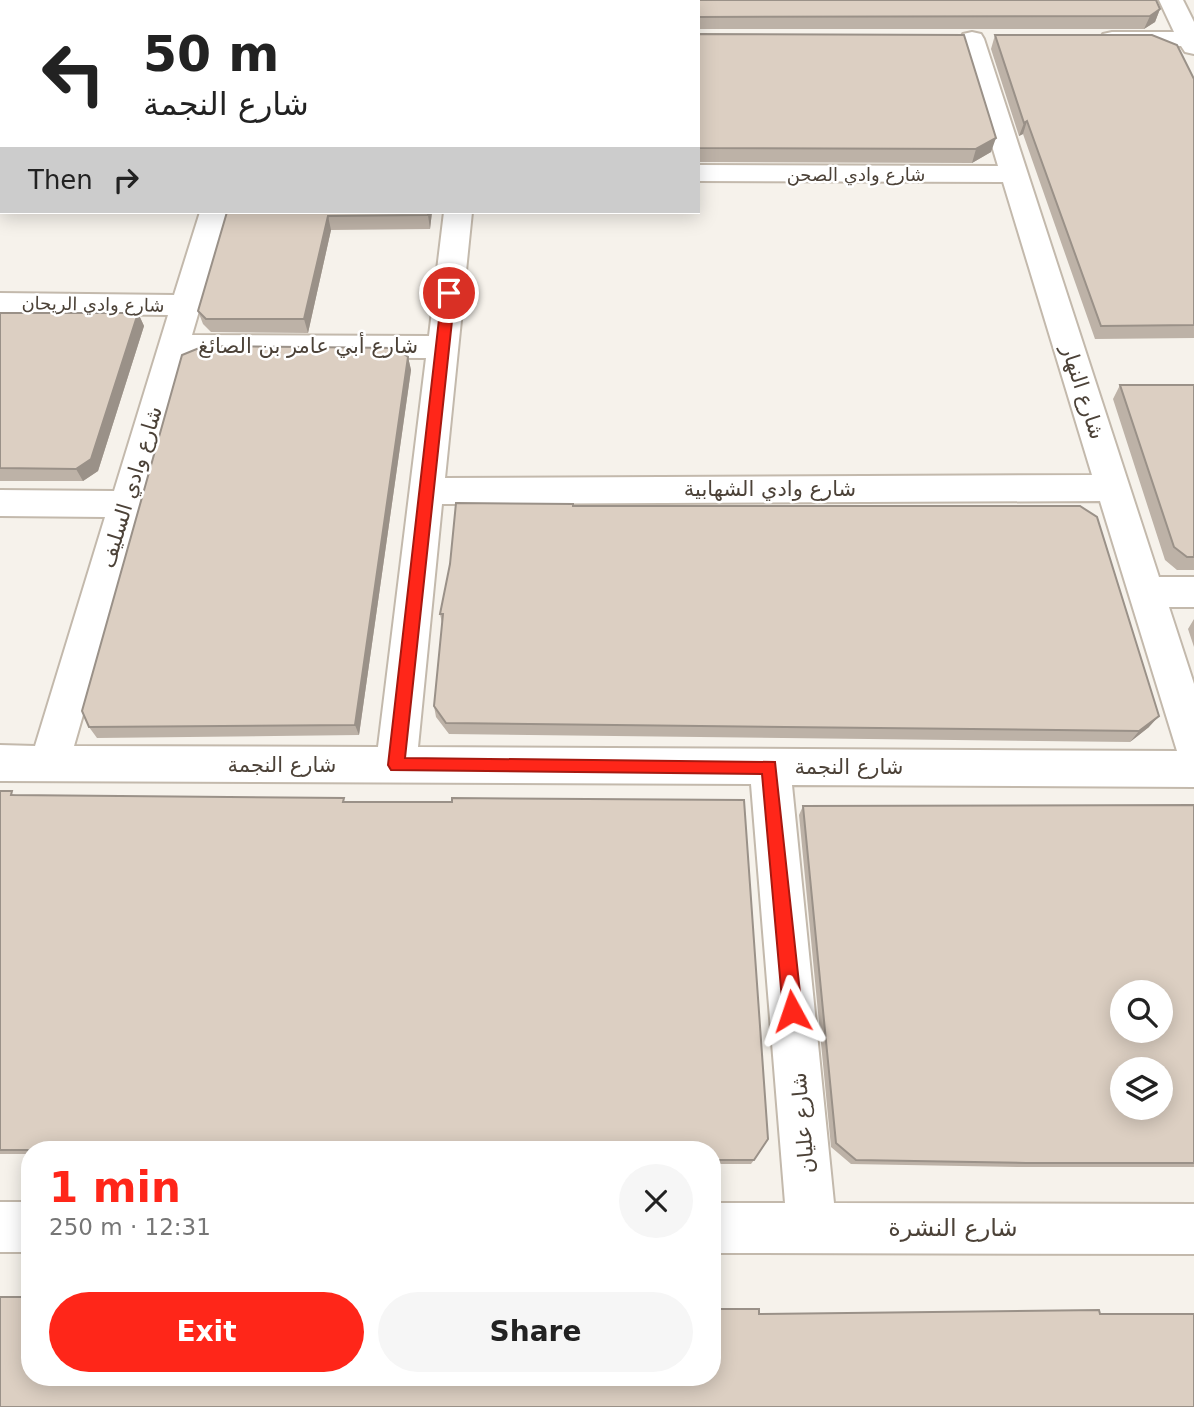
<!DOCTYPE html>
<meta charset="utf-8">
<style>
:root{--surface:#fff;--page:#f6f6f6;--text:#222;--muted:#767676;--accent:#ff2619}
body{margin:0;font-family:"DejaVu Sans",Cairo,sans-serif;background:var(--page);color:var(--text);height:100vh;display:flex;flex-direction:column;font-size:26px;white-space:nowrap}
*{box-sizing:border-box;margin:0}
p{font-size:23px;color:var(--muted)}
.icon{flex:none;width:38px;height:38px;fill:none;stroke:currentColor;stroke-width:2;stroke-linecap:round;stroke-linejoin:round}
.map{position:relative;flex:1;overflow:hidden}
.sheet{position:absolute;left:21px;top:1141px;width:700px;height:245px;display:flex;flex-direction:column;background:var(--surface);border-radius:28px;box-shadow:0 4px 18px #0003}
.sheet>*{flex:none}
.guide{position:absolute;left:0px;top:0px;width:700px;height:214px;box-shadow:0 4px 18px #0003;background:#fff;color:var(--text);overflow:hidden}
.controls{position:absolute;left:1110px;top:980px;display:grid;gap:14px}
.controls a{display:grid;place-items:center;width:63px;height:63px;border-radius:50%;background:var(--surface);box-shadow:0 4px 18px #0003;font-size:35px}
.pin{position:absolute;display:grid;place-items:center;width:60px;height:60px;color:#fff;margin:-30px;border:4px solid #fff;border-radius:50%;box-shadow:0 2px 7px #0007}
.me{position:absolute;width:77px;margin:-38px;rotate:355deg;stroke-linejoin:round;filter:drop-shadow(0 0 5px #0008)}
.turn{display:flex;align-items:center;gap:24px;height:147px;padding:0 28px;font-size:32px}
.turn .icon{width:91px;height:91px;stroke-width:2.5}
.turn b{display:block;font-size:49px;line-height:60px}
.then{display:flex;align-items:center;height:66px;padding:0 28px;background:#0003;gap:14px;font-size:26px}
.round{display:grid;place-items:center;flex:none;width:74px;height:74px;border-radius:37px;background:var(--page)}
.overview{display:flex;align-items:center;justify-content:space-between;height:119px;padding:0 28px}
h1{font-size:42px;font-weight:600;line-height:52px;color:var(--accent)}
.cta{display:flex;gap:14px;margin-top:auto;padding:14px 28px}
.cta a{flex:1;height:80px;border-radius:42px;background:var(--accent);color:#fff;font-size:28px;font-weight:600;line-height:80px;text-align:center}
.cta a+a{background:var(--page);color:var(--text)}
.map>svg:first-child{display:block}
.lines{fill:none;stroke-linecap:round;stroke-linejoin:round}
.street-casing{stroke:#c3b9ac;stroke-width:4}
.street{fill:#fff;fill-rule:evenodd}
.wall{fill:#bdb2a7}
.shaded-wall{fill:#9a9188}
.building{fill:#dccfc2;stroke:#9a9188;stroke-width:2;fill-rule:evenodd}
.route{fill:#ff2619;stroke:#a61910;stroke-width:2}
.labels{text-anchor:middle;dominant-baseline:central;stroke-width:5;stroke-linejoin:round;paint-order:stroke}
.far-street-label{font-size:18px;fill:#4c4238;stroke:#fff}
.street-label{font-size:21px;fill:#4c4238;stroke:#fff}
.near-street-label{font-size:24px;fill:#4c4238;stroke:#fff}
</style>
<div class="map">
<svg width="1194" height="1407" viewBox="0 0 1194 1407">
<rect width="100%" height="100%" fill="#f6f2eb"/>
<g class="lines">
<!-- street casing -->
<g class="street-casing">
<path id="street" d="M1159,0H1183L1194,22V54L1185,52L1181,46L1103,44L1100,39L1103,34L1112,32H1174Z
M972,32L981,34L984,39L1159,577H1194V607H1169L1194,684V787L792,785L834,1203L1194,1204V1254L712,1253V1203H785L751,784L0,781V745L35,746L105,517L0,516V490L114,491L168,315L0,313V293L174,295L200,212H228L192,335L429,336L444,212H472L445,478L1092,475L1003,182L698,181V165L998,166L960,39L963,34ZM186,357L426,358L378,747L74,746ZM1100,501L1177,751L418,747L442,504Z
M0,1202H30V1252H0Z"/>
</g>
<!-- street -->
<use href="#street" class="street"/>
</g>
<!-- wall -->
<path class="wall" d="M0,0H327V2H2V143H0Z
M698,2L1160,9L1155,22L1144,29H698Z
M698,34L991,152L972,163L698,162Z
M995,35L1194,79V338L1095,339L1023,134L1019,136L991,49Z
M227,212H432L430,229L331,230L308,333L211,332L203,324L198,311Z
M0,313H138L144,326L98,471L83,481H0Z
M408,357L411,370L359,735L97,738L89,727Z
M1120,385H1194V570H1177L1165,560L1113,399Z
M573,506L1149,727L1130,742L449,734L436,717L434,706L442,623L440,614L450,564Z
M1194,619V647L1188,629Z
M0,791L16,795L345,802L754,1160L751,1164H712V1150H30V1154H0Z
M1194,805V1167H1017L851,1164L831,1147L799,815L803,806Z"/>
<!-- shaded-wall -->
<path class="shaded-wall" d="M1160,9L1155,22L1144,29L1150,16Z
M1027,121L1023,134L1019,136L1024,123Z
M996,138L991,152L972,163L976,149Z
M428,212H432L430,229L428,215Z
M328,216L331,230L308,333L304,319Z
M138,313L144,326L98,471L83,481L76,469Z
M408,357L411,370L359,735L355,725Z
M1159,716L1149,727L1130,742L1139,731Z"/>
<!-- building -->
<path class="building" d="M0,0H321V2H2V129H0Z
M595,0H1156L1160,9L1150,16L698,17V2H595Z
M698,34L964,35L996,138L976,149L698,148Z
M995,35H1152L1177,45L1194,79V325L1101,326L1027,121L1024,123Z
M227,212H428V215L328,216L304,319H206L198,311Z
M0,313H138L91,459L76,469L0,468Z
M204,346L397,348L408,357L355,725L89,727L82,711L182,355Z
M1120,385H1194V557H1187L1174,547Z
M456,503L573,504V506H1080L1097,517L1159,716L1139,731L446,723L434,706L443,614H440L450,564Z
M0,791H12L11,795L344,798L343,802H452V798L744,800L768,1139L754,1160H712V1150H0Z
M1194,805V1163H1026L856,1160L836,1143L803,806ZM1122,992H1160V1031H1122ZM1122,1069H1160V1108H1122Z
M0,1297H30V1377H712V1309H759V1314L1099,1310L1100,1314H1194V1407H0Z"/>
<!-- route -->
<path class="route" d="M449,289L455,293L405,758L775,762L802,1011L799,1017L792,1020L786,1017L783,1011L762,774L391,770L388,765L442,293Z"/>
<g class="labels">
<!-- far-street labels -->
<g class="far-street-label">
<text x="856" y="174">شارع وادي الصحن</text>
<text transform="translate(93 304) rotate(1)">شارع وادي الريحان</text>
</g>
<!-- street labels -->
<g class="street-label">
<text x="308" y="346">شارع أبي عامر بن الصائغ</text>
<text transform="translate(1083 392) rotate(72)">شارع النهار</text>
<text transform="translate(131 487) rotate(-73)">شارع وادي السليف</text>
<text x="770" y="489">شارع وادي الشهابية</text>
<text x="282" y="765">شارع النجمة</text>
<text x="849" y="767">شارع النجمة</text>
<text transform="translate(803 1123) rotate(-95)">شارع عليان</text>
</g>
<!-- near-street labels -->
<g class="near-street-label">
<text x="953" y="1228">شارع النشرة</text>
</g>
</g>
</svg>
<div class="controls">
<a><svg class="icon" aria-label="search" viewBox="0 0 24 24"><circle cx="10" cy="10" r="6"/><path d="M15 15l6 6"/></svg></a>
<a><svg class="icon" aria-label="layers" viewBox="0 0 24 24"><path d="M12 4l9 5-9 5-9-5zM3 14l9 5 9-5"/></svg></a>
</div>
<div class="pin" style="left:449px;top:293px;background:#d93025"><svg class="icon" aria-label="arrive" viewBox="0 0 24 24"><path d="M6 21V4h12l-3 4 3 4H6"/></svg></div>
<svg class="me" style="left:792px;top:1011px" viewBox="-20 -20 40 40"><path d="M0-17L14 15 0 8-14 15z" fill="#ff2619" stroke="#fff" stroke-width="4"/></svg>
<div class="guide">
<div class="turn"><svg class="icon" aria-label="left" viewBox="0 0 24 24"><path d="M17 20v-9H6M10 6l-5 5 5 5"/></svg><div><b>50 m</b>شارع النجمة</div></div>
<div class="then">Then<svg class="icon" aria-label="right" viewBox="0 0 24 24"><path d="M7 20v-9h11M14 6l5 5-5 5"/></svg></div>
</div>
<section class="sheet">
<div class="overview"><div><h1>1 min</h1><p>250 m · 12:31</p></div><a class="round"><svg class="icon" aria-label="close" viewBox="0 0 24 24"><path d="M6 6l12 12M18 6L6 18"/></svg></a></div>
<div class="cta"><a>Exit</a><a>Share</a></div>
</section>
</div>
